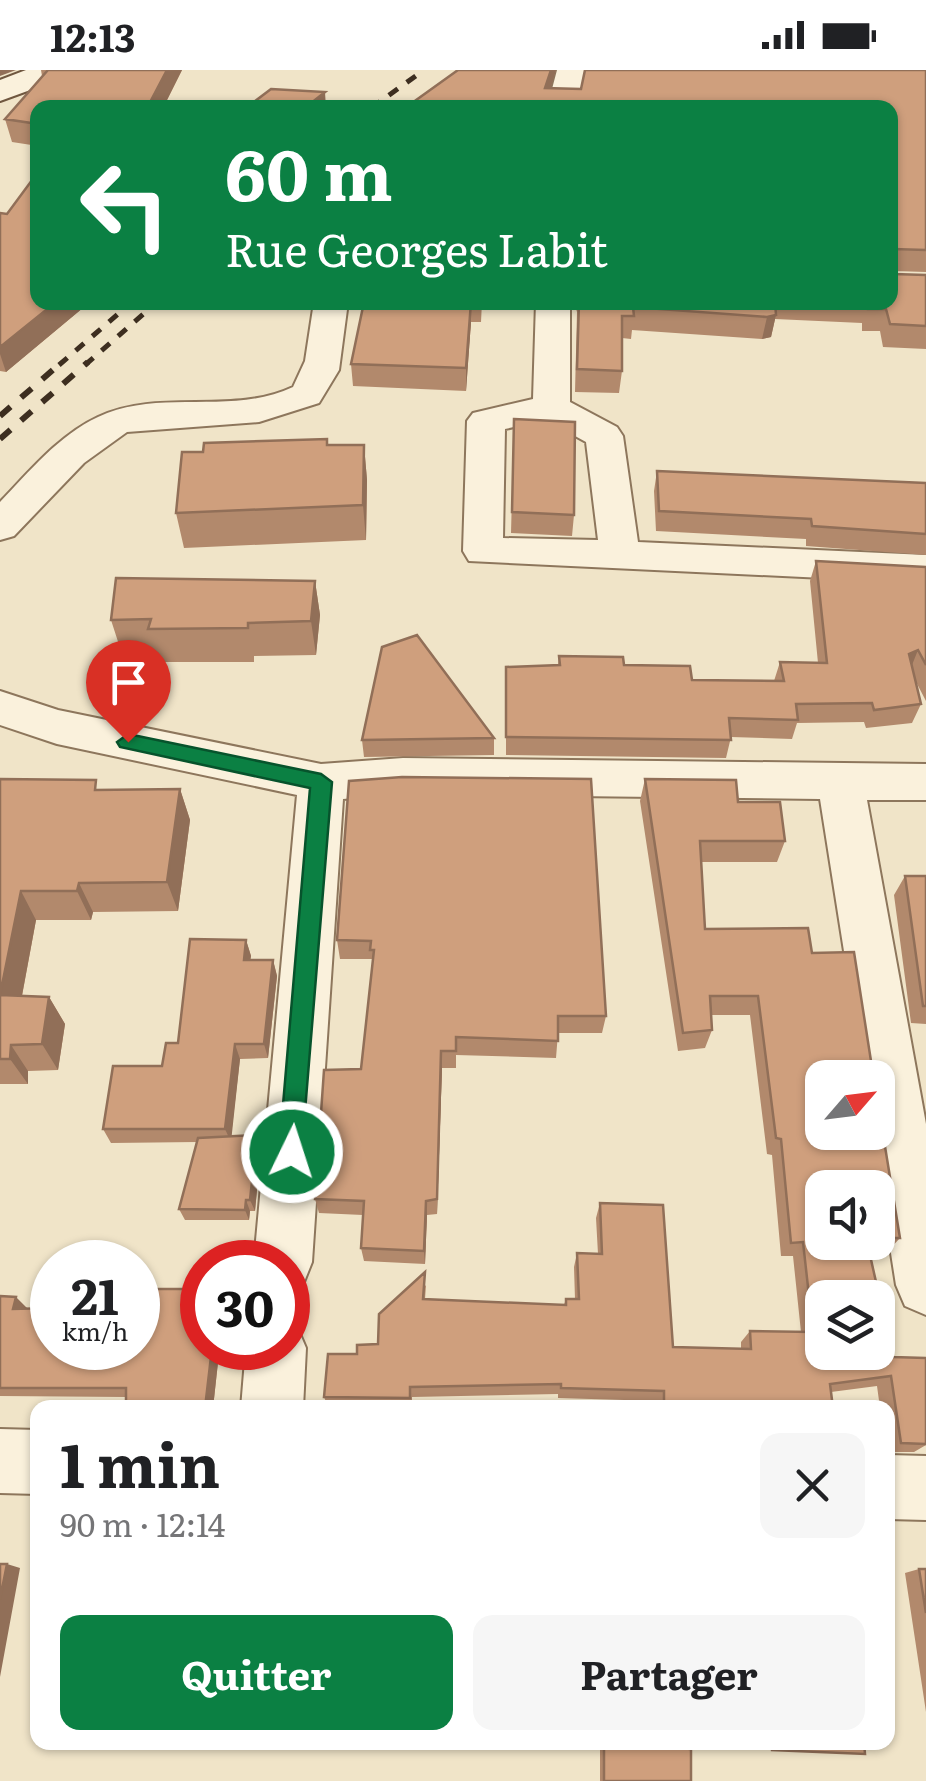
<!DOCTYPE html>
<html lang="fr">
<meta charset="utf-8">
<style>
:root{--surface:#fff;--page:#f6f6f6;--text:#202124;--muted:#757577;--accent:#0b8043}
body{margin:0;font-family:Literata,serif;background:var(--page);color:var(--text);height:100vh;display:flex;flex-direction:column;font-size:38px;white-space:nowrap}
*{box-sizing:border-box;margin:0}
p{font-size:32px;color:var(--muted)}
.icon{flex:none;width:55px;height:55px;fill:none;stroke:currentColor;stroke-width:2;stroke-linecap:round;stroke-linejoin:round}
.map{position:relative;flex:1;overflow:hidden}
.drawer{position:absolute;left:30px;top:1330px;width:865px;height:350px;display:flex;flex-direction:column;background:var(--surface);border-radius:20px;box-shadow:0 2px 8px #0004}
.drawer>*{flex:none}
.hud{position:absolute;left:30px;top:30px;width:868px;height:210px;border-radius:20px;box-shadow:0 2px 8px #0004;background:#0b8043;color:#fff;overflow:hidden}
.needle{width:65px;rotate:62deg}
.controls{position:absolute;left:805px;top:990px;display:grid;gap:20px}
.controls a{display:grid;place-items:center;width:90px;height:90px;border-radius:20px;background:var(--surface);box-shadow:0 2px 8px #0004;font-size:50px}
.speed{position:absolute;left:30px;top:1170px;display:flex;gap:20px;font-size:50px;font-weight:700;text-align:center}
.speed>*{display:grid;place-content:center;width:130px;height:130px;border-radius:50%;background:var(--surface);box-shadow:0 2px 8px #0004;line-height:1}
.speed small{font-size:25px;font-weight:400}
.speed .limit{border:15px solid #d22;background:#fff;color:#111}
.pin{position:absolute;display:grid;place-items:center;width:85px;height:85px;color:#fff;margin:-102px -42px;border-radius:50% 50% 50% 0;rotate:-45deg;box-shadow:0 0 10px #0007}
.pin .icon{rotate:45deg}
.me{position:absolute;width:110px;margin:-55px;rotate:4deg;stroke-linejoin:round;filter:drop-shadow(0 0 8px #0008)}
.turn{display:flex;align-items:center;gap:35px;height:210px;padding:0 30px;font-size:45px}
.turn .icon{width:130px;height:130px;stroke-width:2.5}
.turn b{display:block;font-size:70px;line-height:85px}
.round{display:grid;place-items:center;flex:none;width:105px;height:105px;border-radius:20px;background:var(--page)}
.head{display:flex;align-items:center;justify-content:space-between;height:170px;padding:0 30px}
h1{font-size:60px;font-weight:700;line-height:75px}
.cta{display:flex;gap:20px;margin-top:auto;padding:20px 30px}
.cta a{flex:1;height:115px;border-radius:20px;background:var(--accent);color:#fff;font-size:40px;font-weight:700;line-height:115px;text-align:center}
.cta a+a{background:var(--page);color:var(--text)}
.status{display:flex;justify-content:space-between;align-items:center;height:70px;padding:0 50px;background:var(--surface);direction:ltr}
.status svg{height:28px;fill:currentColor}
.map>svg:first-child{display:block}
.lines{fill:none;stroke-linecap:round;stroke-linejoin:round}
.street-casing{stroke:#8d765c;stroke-width:4}
.secondary-casing{stroke:#6f573f;stroke-width:4}
.street{fill:#faf1dc;fill-rule:evenodd}
.secondary{fill:#faf1dc;fill-rule:evenodd}
.rail-far1{stroke:#3d2e20;stroke-width:5;stroke-dasharray:11 11;stroke-linecap:butt}
.rail{stroke:#3d2e20;stroke-width:6;stroke-dasharray:14 14;stroke-linecap:butt}
.wall{fill:#b2896c;fill-rule:evenodd}
.shaded-wall{fill:#916f58}
.building{fill:#cf9f7d;stroke:#916f58;stroke-width:2.5;fill-rule:evenodd}
.route{fill:#0b8043;stroke:#07532c;stroke-width:2.5}
</style>
<div class="status"><b>12:13</b><svg viewBox="0 0 49 12"><path d="M0 12V9h3v3zM5 12V6h3v6zM10 12V3h3v9zM15 12V0h3v12zM26 1h20v11H26zM47 4h2v5h-2z"/></svg></div>
<div class="map">
<svg width="926" height="1711" viewBox="0 0 926 1711">
<rect width="100%" height="100%" fill="#f0e4c8"/>
<g class="lines">
<!-- street casing -->
<g class="street-casing">
<path id="street" d="M557,0H585L577,38H547Z
M314,232H348L339,300L319,333L259,352L127,362L84,393L14,466L0,470V432C29,402 59,365 98,347C159,318 232,346 293,317L305,291Z
M536,232H570V332L617,357L623,366L638,472L926,485V513L469,491L463,481L467,351L473,343L533,329ZM546,350L586,372L598,470L503,468L505,359Z
M0,621L58,640L321,694L403,688L926,694V730H867L926,1054V1245L905,1236L896,1215L872,1062H878V1008H864L820,729L403,724L343,729L312,1192L304,1212L288,1219V1192H254L297,725L57,674L0,655Z
M288,1252L297,1257L306,1278L303,1338H241L246,1278H288Z
M0,1359L38,1360V1424L0,1423Z
M888,1385L926,1386V1450L888,1449Z"/>
</g>
<!-- secondary casing -->
<g class="secondary-casing">
<path id="secondary" d="M26,0H71L66,7L0,31V10Z"/>
</g>
<!-- street -->
<use href="#street" class="street"/>
<!-- secondary -->
<use href="#secondary" class="secondary"/>
<!-- rail-far1 -->
<path class="rail-far1" d="M371,38L424,0
M59,295L132,232
M85,295L157,232"/>
<!-- rail -->
<path class="rail" d="M0,346L62,292
M0,369L88,292"/>
</g>
<!-- wall -->
<path class="wall" d="M41,0H182L163,38H38V76L12,72L5,49L42,6Z
M458,0H556L550,18L581,19L926,0V202L894,201V204L926,205V279L883,277L880,261H862V253L775,249L771,267L762,269L632,260L631,269L622,268V301L619,323L575,322L577,242L574,232H890L405,38Z
M0,143L7,144L38,232H90L6,302L0,301Z
M351,232H482L481,252H471L466,321L353,316L351,294L364,234Z
M514,349L574,445L572,466L511,463Z
M327,369L328,375H364L367,410L366,470L184,478L176,443Z
M657,401L926,413V485L806,476V469L656,461L654,421Z
M816,491L926,497V631L915,610L921,634L912,653L866,658L864,652L797,653L792,669L731,667L726,688L506,685V597L558,595L559,586L624,595L692,610L774,611L780,592L818,593L810,511Z
M315,511L320,545L316,585L254,586V592H158L155,583L122,584L111,550Z
M494,668V685L364,687L362,670Z
M0,709L100,720L180,719L190,750L178,841L93,842L91,850H36L22,926L49,927L65,954L58,1000L28,1001V1014H0Z
M645,709L738,732L785,771L777,792H701L705,859L812,883L880,1049L900,1168L887,1182H870L893,1287L926,1288V1375L914,1382H888V1338H880L877,1316L831,1322L833,1338H658L657,1331L558,1328V1324L412,1327V1338L328,1337L324,1327L357,1284L378,1274L426,1215L425,1229L564,1235L566,1229H575L574,1197L577,1183L598,1184L596,1148L600,1133L673,1277L741,1279V1272L750,1261L801,1262L793,1186H781L772,1085L767,1084L750,945H711L712,960L705,978L678,981L640,731ZM878,1118V1172H822Z
M349,711L606,946L602,963H558L556,988L456,985V998H442L437,1144L427,1145L425,1194L364,1191L361,1178L363,1145L319,1143L315,1129L361,999L372,897V889H340L337,870Z
M905,806H926V954L911,953L894,825Z
M246,870L251,886L250,890H273L277,906L268,988L240,989L231,1066L261,1077L255,1141H250L249,1150H185L179,1139L197,1072L111,1073L103,1059L162,996Z
M201,1219L202,1278L219,1283L213,1338H127L126,1327L0,1326V1226L27,1238V1239L147,1234Z
M919,1499H926V1642L905,1503Z
M600,1672L691,1679V1711H600Z
M763,1672H864L772,1680L764,1678Z"/>
<!-- shaded-wall -->
<path class="shaded-wall" d="M0,0H16L0,6Z
M167,0H182L163,38H147Z
M551,0H556L545,38V18Z
M325,22L326,38H305Z
M56,232H90L6,302L0,284V277Z
M471,232V252L466,321V298Z
M776,245L771,267L762,269L767,247Z
M364,375L367,410L366,470L363,435Z
M315,511L320,545L316,585L311,551Z
M918,580L910,600L909,584Z
M180,719L190,750L178,841L167,812Z
M79,813L93,842L91,850L77,821Z
M21,821L36,850L17,952L0,926Z
M246,870L251,886L248,905L244,890Z
M273,890L277,906L268,988L264,974Z
M49,927L65,954L58,1000L42,974Z
M235,974L240,989L231,1072L225,1059Z
M11,975L28,1001V1014L10,989Z
M441,981L442,998L437,1144V1129Z
M257,1065L261,1077L255,1141L250,1130Z
M246,1130L250,1141L249,1150L245,1140Z
M426,1131L427,1145L425,1194L424,1181Z
M201,1219L202,1221V1280L195,1271Z
M16,1227L27,1238L25,1250L13,1239Z
M212,1278H216L219,1283L213,1338H205Z
M7,1494L20,1498L0,1607V1529Z"/>
<!-- building -->
<path class="building" d="M48,0H167L147,38H38V54L5,49Z
M458,0H551L545,18L581,19L585,0H926V180L894,179V204L926,205V256L890,254L886,239H868V232H890V38H405Z
M271,19L325,22L305,38H246Z
M38,102V232H56L0,277V143L7,144Z
M364,232H471L466,298L351,294Z
M579,232H775L776,245L767,247L633,237L634,246H622V301L577,299Z
M514,349L575,352L574,445L512,442Z
M327,369V375H364L363,435L176,443L182,382H203L204,373Z
M657,401L926,413V464L812,456L811,449L659,441Z
M816,491L926,497V595L918,580L909,584L921,634L874,640L872,633L796,634L798,650L729,648L731,670L506,667V597L560,595L559,586L623,587L624,595L690,596L692,610L784,611L780,592L827,593Z
M116,508L315,511L311,551L248,553V558L148,559L151,549L111,550Z
M417,565L494,668L362,670L382,577Z
M402,707L591,709L606,946H558V971L456,967V981H441L437,1129L426,1131L424,1181L361,1178L364,1131L315,1129L324,1000L361,999L374,880H370L371,871L337,870L349,711Z
M0,709L96,710L95,720L180,719L167,812L79,813L77,821H21L0,925Z
M645,709L736,710L738,732H780L785,771H700L705,859L808,858L812,883L854,882L871,991L879,994L886,1041L880,1046L900,1168H878V1118H822V1172H867L893,1287L926,1288V1374L901,1373L891,1306L830,1314L833,1338H702V1335L664,1333V1321L561,1318V1314L410,1317V1328L324,1327L328,1284H357V1275L378,1274L379,1244L425,1202L423,1229L566,1235V1229H579L577,1183L602,1184L600,1133L663,1135L673,1277L751,1279L750,1261L813,1262L803,1172L791,1173L781,1069L776,1068L758,926H710L712,960L683,963ZM822,1008H878V1062H822ZM822,1228H878V1282H822Z
M905,806H926V936H923Z
M190,869L246,870L244,890H273L264,974H235L225,1059H103L113,996H162L166,973H178Z
M0,925L49,927L42,974L11,975L10,989H0Z
M257,1065L250,1130H246L245,1140L179,1139L198,1068Z
M152,1219H201L195,1271L202,1272V1278H212L205,1338L126,1337V1318H0V1226L16,1227L13,1239L52,1238V1278H138V1235L147,1234Z
M0,1494H7L0,1529Z
M919,1499H926V1543Z
M771,1672H864L865,1684L772,1680Z
M604,1673L691,1679V1711H604Z"/>
<!-- route -->
<path class="route" d="M128,664L321,704L332,712L301,1090L292,1094L283,1090L279,1082L310,718L120,677L117,672Z"/>
</svg>
<div class="controls">
<a><svg class="needle" viewBox="-14 -14 28 28"><path d="M0-13l5 13h-10z" fill="#e53935"/><path d="M0 13l5-13h-10z" fill="#757577"/></svg></a>
<a><svg class="icon" aria-label="sound" viewBox="0 0 24 24"><path d="M4 9h4l5-4v14l-5-4H4zM17 9q2 3 0 6"/></svg></a>
<a><svg class="icon" aria-label="layers" viewBox="0 0 24 24"><path d="M12 4l9 5-9 5-9-5zM3 14l9 5 9-5"/></svg></a>
</div>
<div class="speed"><div>21<small>km/h</small></div><div class="limit">30</div></div>
<div class="pin" style="left:128px;top:672px;background:#d93025"><svg class="icon" aria-label="arrive" viewBox="0 0 24 24"><path d="M6 21V4h12l-3 4 3 4H6"/></svg></div>
<svg class="me" style="left:292px;top:1082px" viewBox="-20 -20 40 40"><circle r="17" fill="#0b8043" stroke="#fff" stroke-width="3"/><path d="M0-11L8 9 0 5-8 9z" fill="#fff"/></svg>
<div class="hud">
<div class="turn"><svg class="icon" aria-label="left" viewBox="0 0 24 24"><path d="M17 20v-9H6M10 6l-5 5 5 5"/></svg><div><b>60 m</b>Rue Georges Labit</div></div>
</div>
<section class="drawer">
<div class="head"><div><h1>1 min</h1><p>90 m · 12:14</p></div><a class="round"><svg class="icon" aria-label="close" viewBox="0 0 24 24"><path d="M6 6l12 12M18 6L6 18"/></svg></a></div>
<div class="cta"><a>Quitter</a><a>Partager</a></div>
</section>
</div>
